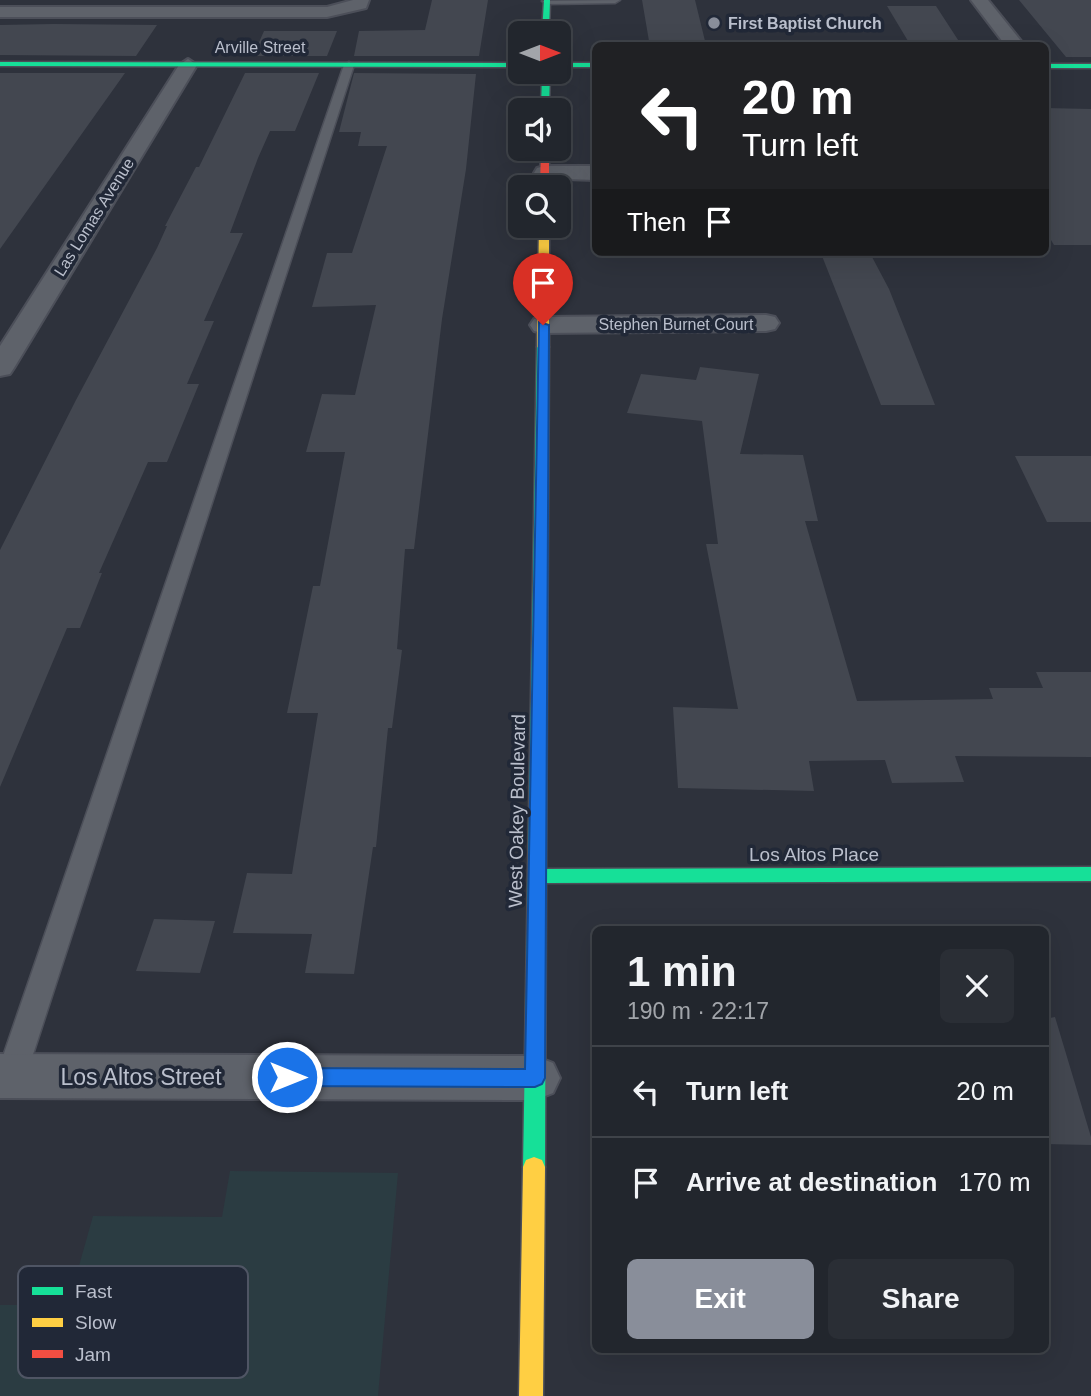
<!DOCTYPE html>
<meta charset="utf-8">
<style>
:root{--surface:#22262d;--page:#2a2e35;--text:#f1f3f6;--muted:#a2a5aa;--line:#3f4349;--accent:#898e9a}
body{margin:0;font-family:Arial,sans-serif;background:var(--page);color:var(--text);height:100vh;display:flex;flex-direction:column;font-size:26px;white-space:nowrap}
*{box-sizing:border-box;margin:0}
p{font-size:23px;color:var(--muted)}
.icon{flex:none;width:38px;height:38px;fill:none;stroke:currentColor;stroke-width:2;stroke-linecap:round;stroke-linejoin:round}
.map{position:relative;flex:1;overflow:hidden}
.panel{position:absolute;left:592px;top:926px;width:457px;height:427px;display:flex;flex-direction:column;background:var(--surface);border-radius:10px;box-shadow:0 7px 28px #0002,0 0 0 2px var(--line)}
.panel>*{flex:none}
.top-card{position:absolute;left:592px;top:42px;width:457px;height:214px;border-radius:10px;box-shadow:0 7px 28px #0002,0 0 0 2px var(--line);background:#202124;color:#fff;overflow:hidden}
.needle{width:46px;rotate:90deg}
.buttons{position:absolute;left:508px;top:21px;display:grid;gap:14px}
.buttons a{display:grid;place-items:center;width:63px;height:63px;border-radius:10px;background:var(--surface);box-shadow:0 7px 28px #0002,0 0 0 2px var(--line);font-size:35px}
.pin{position:absolute;display:grid;place-items:center;width:60px;height:60px;color:#fff;margin:-72px -30px;border-radius:50% 50% 50% 0;rotate:-45deg;box-shadow:0 0 7px #0007}
.pin .icon{rotate:45deg}
.me{position:absolute;width:77px;margin:-38px;rotate:90deg;stroke-linejoin:round;filter:drop-shadow(0 0 5px #0008)}
.turn{display:flex;align-items:center;gap:24px;height:147px;padding:0 35px;font-size:32px}
.turn .icon{width:91px;height:91px;stroke-width:2.5}
.turn b{display:block;font-size:49px;line-height:60px}
.then{display:flex;align-items:center;height:66px;padding:0 35px;background:#0003;gap:14px;font-size:26px}
.round{display:grid;place-items:center;flex:none;width:74px;height:74px;border-radius:10px;background:var(--page)}
.head{display:flex;align-items:center;justify-content:space-between;height:119px;padding:0 35px}
h1{font-size:42px;font-weight:700;line-height:52px}
.button{display:flex;gap:14px;margin-top:auto;padding:14px 35px}
.button a{flex:1;height:80px;border-radius:10px;background:var(--accent);color:#fff;font-size:28px;font-weight:700;line-height:80px;text-align:center}
.button a+a{background:var(--page);color:var(--text)}
ul{padding:0;list-style:none}
li{display:flex;align-items:center;gap:21px;height:91px;padding:0 35px;border-top:2px solid var(--line)}
li div{flex:1}
li b{display:block;font-size:26px}
li em{font-style:normal}
.map>svg:first-child{display:block}
.green{fill:#2b3c42}
.building{fill:#434750}
.lines{fill:none;stroke-linecap:round;stroke-linejoin:round}
.lane-casing{stroke:#4c4f59;stroke-width:3}
.street-casing{stroke:#4c4f59;stroke-width:4}
.fast-casing{stroke:#4c4f59;stroke-width:3}
.slow-casing{stroke:#4c4f59;stroke-width:3}
.jam-casing{stroke:#4c4f59;stroke-width:3}
.lane{fill:#5e626a;fill-rule:evenodd}
.street{fill:#5e626a;fill-rule:evenodd}
.fast{fill:#16e098;fill-rule:evenodd}
.slow{fill:#ffcf43;fill-rule:evenodd}
.jam{fill:#f24e42;fill-rule:evenodd}
.route{fill:#1a73e8;stroke:#114b97;stroke-width:2}
.poi-dot{fill:#898e9a;stroke:#212837;stroke-width:2.5}
.labels{text-anchor:middle;dominant-baseline:central;stroke-width:7;stroke-linejoin:round;paint-order:stroke}
.far-poi-label{font-size:16px;font-weight:bold;fill:#babfcc;stroke:#212837;text-anchor:start}
.far-street-label{font-size:16px;fill:#babfcc;stroke:#212837}
.street-label{font-size:19px;fill:#babfcc;stroke:#212837}
.near-street-label{font-size:23px;fill:#babfcc;stroke:#212837}
.key{fill:#212837;stroke:#4f5564;stroke-width:2}
.key-label{font-size:19px;fill:#babfcc}
</style>
<div class="map">
<svg width="1091" height="1396" viewBox="0 0 1091 1396">
<rect width="100%" height="100%" fill="#2e323c"/>
<!-- green -->
<path class="green" d="M230,1171L398,1173L378,1396H0V1305H68L93,1216L222,1217Z"/>
<!-- building -->
<path class="building" d="M432,0H488L479,56H354L359,31L425,30Z
M642,0H695L705,41H649Z
M1019,0H1091V57H1066Z
M887,6H936L962,46H911Z
M0,25L54,24L157,25L136,56L0,55Z
M264,31H337L327,56H253Z
M0,73H125L0,249Z
M245,73H319L295,131H270L258,158L230,233H243L204,321H214L187,384H199L167,462H148L99,573H102L80,628H67L0,787V550L76,400L157,248L167,226H165L196,167H199Z
M354,73L476,74L466,169L442,319L414,549H405L397,649L402,650L392,728H388L376,847H373L354,974L305,973L312,934L233,933L247,873L292,874L318,713H287L313,586H320L345,452H306L322,394L355,395L376,305L312,307L327,253H352L387,146H358L361,132H339Z
M1045,108L1091,109V245H1054L1045,230Z
M871,255L889,289L935,405H881L822,256Z
M700,367L759,374L740,454L803,455L818,521H805L857,701L993,699L989,688H1043L1036,672H1091V757L955,756L964,782L892,783L885,760L809,761L814,791L678,788L673,707L738,709L706,544H718L702,421L627,413L641,374L696,380Z
M1015,456H1091V522H1047Z
M154,919L215,921L200,973L136,971Z
M1055,1017L1091,1137V1145L1045,1144V1019Z"/>
<g class="lines">
<!-- lane casing -->
<g class="lane-casing">
<path id="lane" d="M620,0L615,3L547,4L542,1Z
M349,62L354,65L26,1076L22,1085L11,1089L0,1084V1065L344,65Z"/>
</g>
<!-- street casing -->
<g class="street-casing">
<path id="street" d="M353,0H369L366,8L327,17H0V7H327Z
M971,0H988L1025,46H1006Z
M188,59L197,65L14,368L10,374L0,376V346L179,65Z
M545,166H595V180L537,178L534,173L537,168Z
M766,315L775,317L779,323L775,329L766,331L543,333L534,331L530,325L534,319L543,317Z
M0,1054L535,1056L553,1063L560,1078L553,1093L535,1100L0,1098Z"/>
</g>
<!-- fast casing -->
<g class="fast-casing">
<path id="fast" d="M544,0H550L549,33H542Z
M0,62L520,63V67L0,66Z
M558,63H595V67H558Z
M1045,64H1091V68H1045Z
M542,72H550L549,110H541Z
M543,344L549,347L546,869L1091,867V881L546,883L545,1167L542,1174L534,1177L526,1174L523,1167L537,347Z"/>
</g>
<!-- slow casing -->
<g class="slow-casing">
<path id="slow" d="M539,226H549V347L543,350L537,347Z
M534,1157L542,1160L545,1167L543,1396H519L523,1167L526,1160Z"/>
</g>
<!-- jam casing -->
<g class="jam-casing">
<path id="jam" d="M541,149H549V187H540Z"/>
</g>
<!-- lane -->
<use href="#lane" class="lane"/>
<!-- street -->
<use href="#street" class="street"/>
<!-- fast -->
<use href="#fast" class="fast"/>
<!-- slow -->
<use href="#slow" class="slow"/>
<!-- jam -->
<use href="#jam" class="jam"/>
</g>
<!-- route -->
<path class="route" d="M539,322L549,325L545,1078L542,1084L535,1087L287,1086L279,1083L276,1077L279,1071L287,1068L525,1069Z"/>
<!-- markers -->
<circle class="poi-dot" cx="714" cy="23" r="7"/>
<g class="labels">
<!-- far-poi labels -->
<g class="far-poi-label">
<text x="728" y="23">First Baptist Church</text>
</g>
<!-- far-street labels -->
<g class="far-street-label">
<text x="260" y="47">Arville Street</text>
<text transform="translate(94 217) rotate(-58)">Las Lomas Avenue</text>
<text x="676" y="324">Stephen Burnet Court</text>
</g>
<!-- street labels -->
<g class="street-label">
<text transform="translate(517 811) rotate(-89)">West Oakey Boulevard</text>
<text x="814" y="854">Los Altos Place</text>
</g>
<!-- near-street labels -->
<g class="near-street-label">
<text x="141" y="1077">Los Altos Street</text>
</g>
</g>
<!-- legend -->
<rect x="18" y="1266" width="230" height="112" rx="10" class="key"/>
<rect x="32" y="1287" width="31" height="8" fill="#16e098"/>
<rect x="32" y="1318" width="31" height="9" fill="#ffcf43"/>
<rect x="32" y="1350" width="31" height="8" fill="#f24e42"/>
<g class="key-label">
<text x="75" y="1298">Fast</text>
<text x="75" y="1329">Slow</text>
<text x="75" y="1361">Jam</text>
</g>
</svg>
<div class="buttons">
<a><svg class="needle" viewBox="-14 -14 28 28"><path d="M0-13l5 13h-10z" fill="#e53935"/><path d="M0 13l5-13h-10z" fill="#a2a5aa"/></svg></a>
<a><svg class="icon" aria-label="sound" viewBox="0 0 24 24"><path d="M4 9h4l5-4v14l-5-4H4zM17 9q2 3 0 6"/></svg></a>
<a><svg class="icon" aria-label="search" viewBox="0 0 24 24"><circle cx="10" cy="10" r="6"/><path d="M15 15l6 6"/></svg></a>
</div>
<div class="pin" style="left:543px;top:325px;background:#d93025"><svg class="icon" aria-label="arrive" viewBox="0 0 24 24"><path d="M6 21V4h12l-3 4 3 4H6"/></svg></div>
<svg class="me" style="left:287px;top:1077px" viewBox="-20 -20 40 40"><circle r="17" fill="#1a73e8" stroke="#fff" stroke-width="3"/><path d="M0-11L8 9 0 5-8 9z" fill="#fff"/></svg>
<div class="top-card">
<div class="turn"><svg class="icon" aria-label="left" viewBox="0 0 24 24"><path d="M17 20v-9H6M10 6l-5 5 5 5"/></svg><div><b>20 m</b>Turn left</div></div>
<div class="then">Then<svg class="icon" aria-label="arrive" viewBox="0 0 24 24"><path d="M6 21V4h12l-3 4 3 4H6"/></svg></div>
</div>
<section class="panel">
<div class="head"><div><h1>1 min</h1><p>190 m · 22:17</p></div><a class="round"><svg class="icon" aria-label="close" viewBox="0 0 24 24"><path d="M6 6l12 12M18 6L6 18"/></svg></a></div>
<ul>
<li><svg class="icon" aria-label="left" viewBox="0 0 24 24"><path d="M17 20v-9H6M10 6l-5 5 5 5"/></svg><div><b>Turn left</b></div><em>20 m</em></li>
<li><svg class="icon" aria-label="arrive" viewBox="0 0 24 24"><path d="M6 21V4h12l-3 4 3 4H6"/></svg><div><b>Arrive at destination</b></div><em>170 m</em></li>
</ul>
<div class="button"><a>Exit</a><a>Share</a></div>
</section>
</div>
